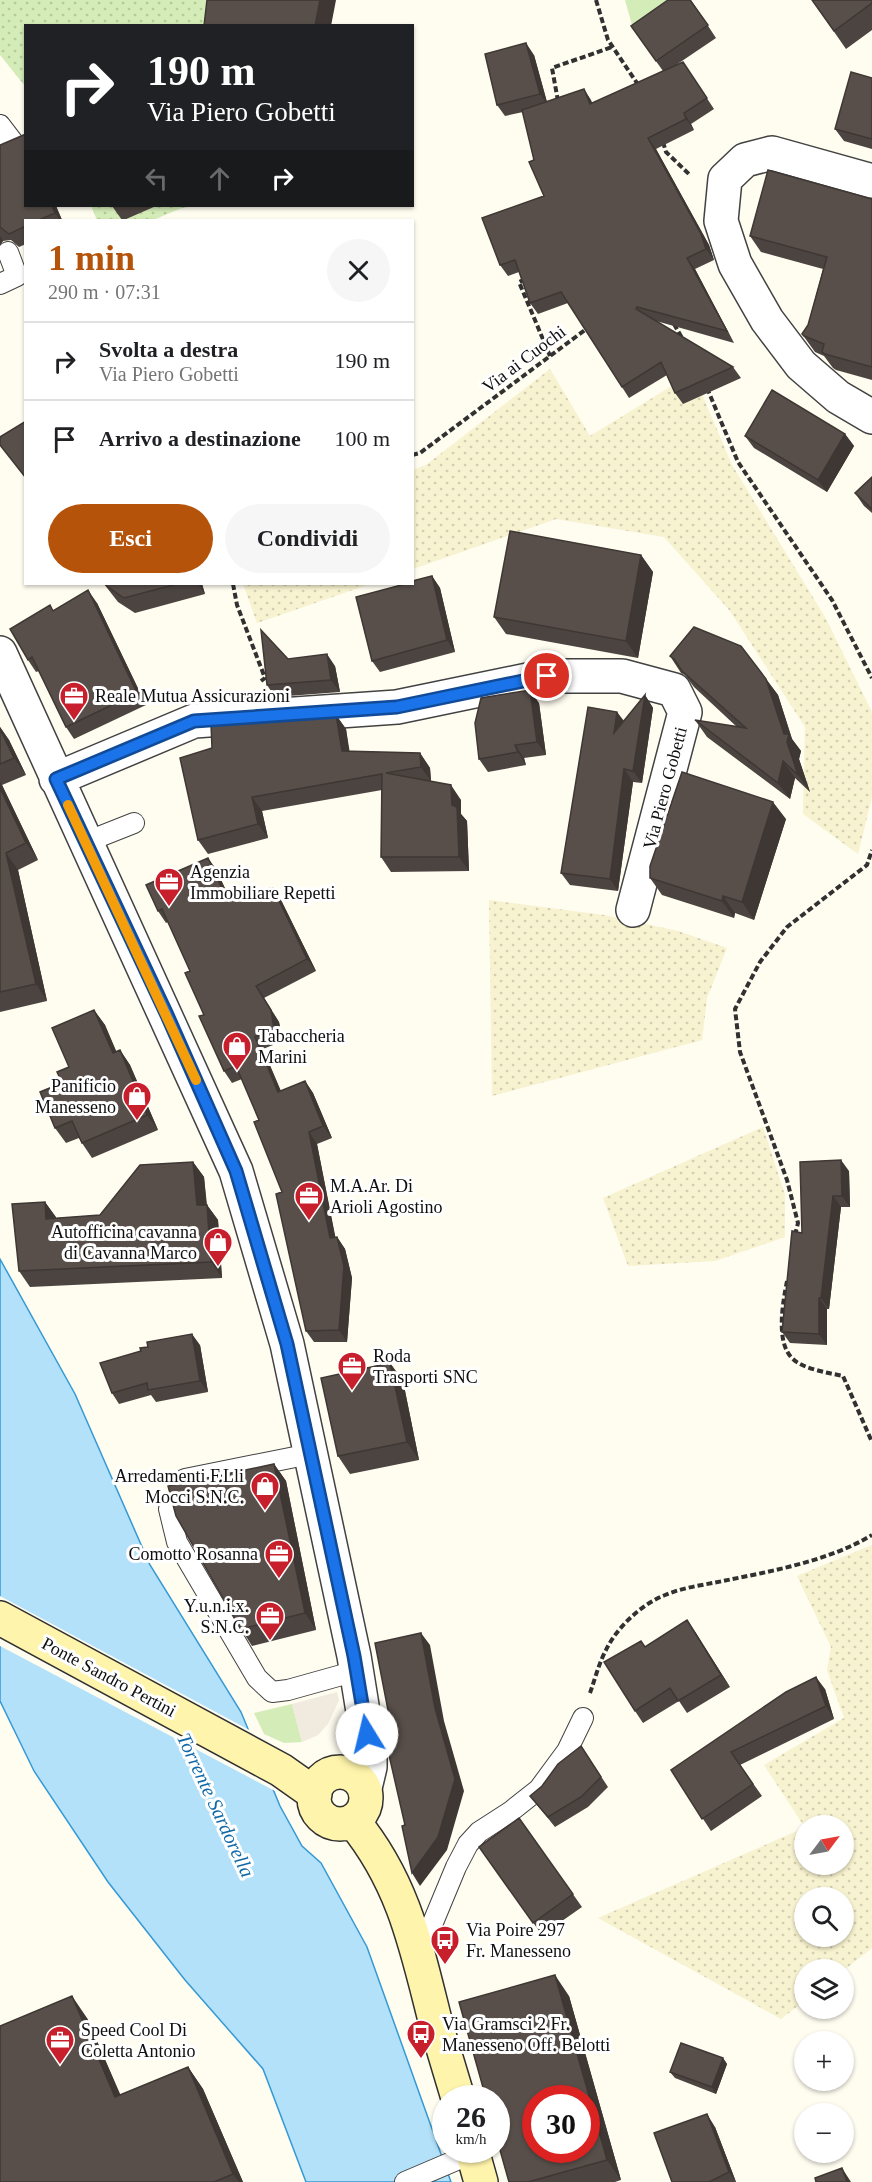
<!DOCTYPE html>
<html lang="it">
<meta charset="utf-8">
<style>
:root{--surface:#fff;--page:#f6f6f6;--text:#202124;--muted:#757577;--line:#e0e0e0;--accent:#b45309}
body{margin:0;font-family:Georgia,serif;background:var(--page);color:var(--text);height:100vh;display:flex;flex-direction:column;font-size:22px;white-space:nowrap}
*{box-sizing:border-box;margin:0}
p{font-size:20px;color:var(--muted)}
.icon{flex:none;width:33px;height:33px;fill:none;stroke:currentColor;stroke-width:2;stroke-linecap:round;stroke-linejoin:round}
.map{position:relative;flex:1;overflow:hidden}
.sheet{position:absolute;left:24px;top:219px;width:390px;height:366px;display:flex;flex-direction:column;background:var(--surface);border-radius:0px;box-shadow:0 2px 4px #0004}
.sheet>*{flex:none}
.banner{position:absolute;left:24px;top:24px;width:390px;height:183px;border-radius:0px;box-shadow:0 2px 4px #0004;background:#202124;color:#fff;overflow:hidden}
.needle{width:39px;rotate:58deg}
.fabs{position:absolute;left:794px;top:1815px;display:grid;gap:12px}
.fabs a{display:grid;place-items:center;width:60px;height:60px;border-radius:50%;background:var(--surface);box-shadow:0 2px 4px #0004;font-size:30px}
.speed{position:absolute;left:432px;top:2085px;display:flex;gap:12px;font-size:30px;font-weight:700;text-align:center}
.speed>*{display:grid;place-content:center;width:78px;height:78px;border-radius:50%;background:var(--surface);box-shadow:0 2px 4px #0004;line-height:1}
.speed small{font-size:15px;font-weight:400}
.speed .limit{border:9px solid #d22;background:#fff;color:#111}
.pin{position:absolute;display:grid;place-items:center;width:51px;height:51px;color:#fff;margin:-26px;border:3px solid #fff;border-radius:50%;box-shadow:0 2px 6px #0007}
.me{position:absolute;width:66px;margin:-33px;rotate:351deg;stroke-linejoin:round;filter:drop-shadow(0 0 4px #0008)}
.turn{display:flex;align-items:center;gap:21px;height:126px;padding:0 24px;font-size:27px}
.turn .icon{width:78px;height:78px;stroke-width:2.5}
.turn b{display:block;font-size:42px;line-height:51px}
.lanes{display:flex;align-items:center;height:57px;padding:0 24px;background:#0003;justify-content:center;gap:30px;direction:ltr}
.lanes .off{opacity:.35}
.round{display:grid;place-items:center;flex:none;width:63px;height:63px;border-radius:32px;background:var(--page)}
.head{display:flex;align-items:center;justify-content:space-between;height:102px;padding:0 24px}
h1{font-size:36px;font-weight:700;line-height:45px;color:var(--accent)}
.primary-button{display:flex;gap:12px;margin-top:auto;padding:12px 24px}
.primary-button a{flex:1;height:69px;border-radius:36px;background:var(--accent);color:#fff;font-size:24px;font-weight:700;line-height:69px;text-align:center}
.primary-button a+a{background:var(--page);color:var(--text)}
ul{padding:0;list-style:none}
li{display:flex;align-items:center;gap:18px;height:78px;padding:0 24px;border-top:2px solid var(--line)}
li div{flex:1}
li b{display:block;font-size:22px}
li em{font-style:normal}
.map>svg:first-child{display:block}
.farmland{fill:url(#farmland-dots);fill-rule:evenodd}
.grass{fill:#d4ecb7}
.park{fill:url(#park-dots)}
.plaza{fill:#f0ebde}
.water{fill:#b2e1f9;stroke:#3599d4;stroke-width:1.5}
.pier{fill:#fffcf0}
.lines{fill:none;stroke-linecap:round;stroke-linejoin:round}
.service-casing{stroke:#424242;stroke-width:22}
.minor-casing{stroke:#424242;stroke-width:36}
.tertiary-casing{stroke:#424242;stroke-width:36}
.secondary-casing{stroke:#313131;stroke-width:36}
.path{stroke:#313131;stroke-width:4;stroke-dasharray:6 3;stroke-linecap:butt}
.service{stroke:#fff;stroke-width:20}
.minor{stroke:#fff;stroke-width:33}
.tertiary{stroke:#fff;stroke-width:33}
.secondary{stroke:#fff4ab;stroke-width:33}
.wall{fill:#4c4440}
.shaded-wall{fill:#3e3734}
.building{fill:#584f4a;stroke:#3e3734;stroke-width:1.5;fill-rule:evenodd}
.route-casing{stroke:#114b97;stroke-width:15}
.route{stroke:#1a73e8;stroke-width:10}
.slow{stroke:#f59e0b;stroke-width:10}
.labels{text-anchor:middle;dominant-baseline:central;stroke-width:6;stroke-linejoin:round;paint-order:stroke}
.street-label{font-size:18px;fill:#0f0f0f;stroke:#fff}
.poi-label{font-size:18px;fill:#0f0f0f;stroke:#fff;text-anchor:start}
.water-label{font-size:20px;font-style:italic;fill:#116aa8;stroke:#fff}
</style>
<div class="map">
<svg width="872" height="2182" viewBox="0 0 872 2182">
<defs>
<pattern id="farmland-dots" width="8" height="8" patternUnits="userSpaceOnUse" patternTransform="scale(1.5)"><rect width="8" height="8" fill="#f7f2cf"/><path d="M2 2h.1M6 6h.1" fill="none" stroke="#d3ceb1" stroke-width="1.8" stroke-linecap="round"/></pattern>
<pattern id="park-dots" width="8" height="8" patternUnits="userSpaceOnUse" patternTransform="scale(1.5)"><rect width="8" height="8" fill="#d4ecb7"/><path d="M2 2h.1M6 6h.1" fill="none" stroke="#b5c99c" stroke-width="1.8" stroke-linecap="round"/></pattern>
</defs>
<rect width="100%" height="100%" fill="#fffcf0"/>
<!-- farmland -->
<path class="farmland" d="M550,369L590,436L693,373L732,465L825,617L872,712V797L858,854L803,814L805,727L730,611L664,537L556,519L413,569L412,470L426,465Z
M243,584H370L257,623Z
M489,900L604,915L678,931L727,948L707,998L702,1040L492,1096Z
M763,1127L785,1195V1237L715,1261L628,1266L603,1198Z
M872,1545V1948L843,1971L804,1970V2001L781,2019L598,1918L804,1828V1864H843V1826H804L764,1765L844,1718L827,1670L831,1647L797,1576ZM804,1898H843V1936H804Z"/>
<!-- grass -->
<path class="grass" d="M625,0H676L632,25Z
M292,1704L302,1742L284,1743L264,1734L254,1713Z"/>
<!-- park -->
<path class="park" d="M0,0H214L210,25L26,26L25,86L0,55Z
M91,206H198L182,208L153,220H97Z"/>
<!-- plaza -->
<path class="plaza" d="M337,1692L339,1700L328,1724L318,1735L302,1742L292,1704Z"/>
<!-- water -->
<path class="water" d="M0,1259L75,1394L150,1565L241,1712L280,1806L302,1846L321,1863L367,1947L451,2182H306L263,2069L185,1980L108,1882L34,1771L0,1701Z"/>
<!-- pier -->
<path class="pier" d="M0,1596L253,1732L277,1792L0,1646Z"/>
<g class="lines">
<!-- service casing -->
<g class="service-casing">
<path id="service" d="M0,125L13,142L0,149
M0,284L17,276L8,252
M86,842L134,823
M185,1479L310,1454
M169,1509L177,1542L257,1678L272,1692L288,1690L356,1671
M419,1956L456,1867L468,1844L479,1832L510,1812L539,1789L567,1751L583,1718
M405,2182L473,2153"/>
</g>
<!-- minor casing -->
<g class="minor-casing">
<path id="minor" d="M0,653L236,1171L287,1344L354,1656L370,1755V1767L365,1788
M56,779L194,721L397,707L547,676H622L674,690L685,712L633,910"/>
</g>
<!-- tertiary casing -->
<g class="tertiary-casing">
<path id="tertiary" d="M872,181L772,153L745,160L725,179L721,221L735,264L767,320L801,365L838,397L872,417"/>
</g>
<!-- secondary casing -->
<g class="secondary-casing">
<path id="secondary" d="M0,1618L281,1770L315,1794
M314 1798a26 26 0 1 1 52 0a26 26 0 1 1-52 0Z
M353,1821C405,1884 417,1950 437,2028C444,2051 451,2075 458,2098
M472,2150L481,2182"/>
</g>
<!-- path -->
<path class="path" d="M596,0L608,40L639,86
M558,101L552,68L612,47
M663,142L666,152L690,175
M525,279L519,282L550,356
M674,324L682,338
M707,388L738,462L832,600L872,678
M412,455L420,453L589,327
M233,584L237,605L265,678L261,681
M795,1235L798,1223L787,1180L740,1052L735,1009L760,962L787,927L867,865L872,850
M787,1281C783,1302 775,1343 793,1359C803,1369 829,1373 843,1376L872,1442
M590,1693C595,1679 599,1663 606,1650C617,1627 642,1604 665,1595C684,1587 704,1585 723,1581C772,1571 829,1561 872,1535"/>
<!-- service -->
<use href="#service" class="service"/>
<!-- minor -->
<use href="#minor" class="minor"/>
<!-- tertiary -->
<use href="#tertiary" class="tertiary"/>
<!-- secondary -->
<use href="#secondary" class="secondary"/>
</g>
<!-- wall -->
<path class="wall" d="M691,0L716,38L676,65L683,62L714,109L691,124L694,130L656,149L709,245L714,260L695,269L734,343L656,321L733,367L741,378L683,404L675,393L667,375L629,398L568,303L538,314L530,303L519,272L508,276L500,265L544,196L523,112L505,116L497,105L534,55L547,102L584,89L592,103L663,71L631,26Z
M812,0H872V30L846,49Z
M872,78V149L844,141L835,129Z
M0,145L26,206H56L62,220H26V244L19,247L11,240L3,241L0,245Z
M872,199V380L836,370L833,368L824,356L815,352L802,334L808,325L823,269L761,252L750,236Z
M112,206H156L124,220H122Z
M845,434L854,446L827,492L754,448L745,436Z
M872,477V513L864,506L855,493Z
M641,555L653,572L638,658L506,634L494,617Z
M432,576L440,588L455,652L380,672L372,661Z
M104,584H202L205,594L135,613L118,602Z
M97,603L146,705L74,739L66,727L39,671L36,672L28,660L54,611Z
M670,656L766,679L778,695L792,739L801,751L799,759L810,792L795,778L790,799L707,737L695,720L737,727L694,687L685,675L681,673Z
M288,659L335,666L340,692L275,697L267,685Z
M645,695L653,708L642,783L633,782L618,891L570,885L561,873L617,712L624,721Z
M539,703L546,755L524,758L526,765L488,772L479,759Z
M336,715L346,729L349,752L420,753L430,768L431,781L461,800V814L467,821L469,871L391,872L381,857L382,790L262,811L268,838L208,854L198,840Z
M0,727L9,740L26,775L2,785L38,860L18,870L47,1001L0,1012Z
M786,819L754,920L735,913L734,918L662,895L650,878Z
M216,869L226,891L281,900L316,971L264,998L279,1022L283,1041L263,1049L281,1091L305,1081L313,1093L332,1138L317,1144L335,1237H337L345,1249L352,1278L347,1342H314L306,1331L282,1192L259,1120L242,1079L232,1083L224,1071L204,1015L190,971L168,922L166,923L158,911Z
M94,1010L105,1025L116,1052L120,1050L130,1065L158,1130L92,1158L82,1143L79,1138L66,1143L55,1128L62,1083Z
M193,1162L204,1177L207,1205L218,1220L222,1278L30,1287L19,1271L45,1202L56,1218L100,1215Z
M849,1171L850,1207H841L829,1309H827V1345L790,1343L782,1332L802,1233Z
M200,1345L208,1392L156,1402L151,1395L119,1404L112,1393Z
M390,1363L403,1381L419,1460L350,1474L338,1456Z
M274,1464L286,1481L316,1630L252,1646L241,1629Z
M687,1620L730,1687L687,1713L679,1701L643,1723L635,1711L645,1647Z
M825,1689L834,1719L740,1765L762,1796L711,1831L671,1770Z
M581,1746L608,1787L588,1807L555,1827L530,1796L542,1786Z
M519,1818L582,1907L542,1935L479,1847Z
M569,1996L621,2180L615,2182H509Z
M87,2018L120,2095L188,2067L203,2089L243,2182H0Z
M723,2058L727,2064L716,2094L675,2078L670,2072Z
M715,2127L736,2182H672Z"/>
<!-- shaded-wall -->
<path class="shaded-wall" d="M320,0H336L331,26H315Z
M526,43L534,55L548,106L540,94Z
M584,89L591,100L597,115L590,104Z
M684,113L691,124L694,130L686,119Z
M648,138L656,149L709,245L714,260L706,249Z
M52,206H56L62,220H60L55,213Z
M0,236L3,241L0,245Z
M687,258L695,269L734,343L727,331Z
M845,434L854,446L827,492L818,480Z
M641,555L653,572L638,658L626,641Z
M432,576L440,588L455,652L447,640Z
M198,584H202L205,594Z
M88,590L97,603L146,705L137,693Z
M327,654L335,666L340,692L331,680Z
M766,679L778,695L792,739L801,751L799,759L810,792L798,775Z
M530,690L539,703L546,755L537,742Z
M645,695L653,708L642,783L633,771Z
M617,712L626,725L614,733Z
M336,715L346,729L352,766L342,751Z
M0,727L9,740L26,775L14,758L0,729Z
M515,745L524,758L526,765L518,752Z
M420,753L430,768L431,781L421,767Z
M783,761L795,778L790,799L778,783Z
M624,769L633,782L618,891L610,879Z
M0,781L2,785L38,860L26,843L0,788Z
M451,785L461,800V814L467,821L469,871L459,857L452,805Z
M252,797L262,811L268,838L258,824Z
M773,802L786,819L754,920L742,902Z
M6,853L18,870L47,1001L36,984Z
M208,858L216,869L232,903L223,891Z
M273,888L281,900L316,971L307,959Z
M723,896L735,913L734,918L722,901Z
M256,986L279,1022L283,1041L274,1029Z
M94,1010L105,1025L124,1069L113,1053Z
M255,1037L263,1049L286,1104L278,1092Z
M120,1050L130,1065L158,1130L147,1115Z
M305,1081L313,1093L332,1138L323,1126Z
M309,1132L317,1144L338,1250L330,1238Z
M841,1160L849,1171L850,1207L842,1196Z
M193,1162L204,1177L207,1211V1205L218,1220L222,1278L211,1262L197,1205Z
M833,1196L841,1207L829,1309L821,1298Z
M45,1202L56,1217L57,1234L46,1219Z
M337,1237L345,1249L352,1278L347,1342L339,1330Z
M819,1298L827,1309V1345L819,1334Z
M192,1334L200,1345L208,1392L200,1381Z
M390,1363L403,1381L419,1460L407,1442Z
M274,1464L286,1481L316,1630L305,1613Z
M687,1620L696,1633L730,1687L721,1675Z
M421,1633L430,1645L444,1721L464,1791L447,1850L420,1886L412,1873L435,1708Z
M816,1677L825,1689L834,1719L826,1706Z
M555,1975L569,1996L621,2180L607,2160Z
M72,1996L87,2018L131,2119L115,2097Z
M723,2058L727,2064L716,2094L712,2087Z
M188,2067L203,2089L243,2182H239L233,2174Z
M707,2114L715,2127L736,2182L729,2172Z
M842,2168L851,2182H847Z"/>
<!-- building -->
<path class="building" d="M207,0H320L315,26H204Z
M668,0H690L708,25L656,61L631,26Z
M812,0H872V3L834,31Z
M526,43L540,94L497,105L485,54Z
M683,62L707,98L684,113L686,119L648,138L701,234L706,249L687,258L727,331L637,307L636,309L733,367L675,393L661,362L622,387L561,292L530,303L515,260L500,265L482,218L544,196L529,162L534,160L522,110L584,89L590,104Z
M851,72L872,78V139L835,129Z
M26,134V206H52L55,213L39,220H26V226L9,234L0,227V145Z
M768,170L872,199V367L825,354L822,352L824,344L804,336L802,334L808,325L827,257L750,236Z
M772,390L845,434L818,480L745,436Z
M26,421V478L0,445V437Z
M872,477V509L855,493Z
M510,531L641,555L626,641L494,617Z
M432,576L447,640L372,661L356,597L405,584H412V581Z
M105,584H177L124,598L108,587Z
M88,590L137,693L66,727L32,657L28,660L10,629L50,605L53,611Z
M694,627L741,646L766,679L784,734H789L787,742L798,775L783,761L778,783L695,720L746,728L682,671L674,659L670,656Z
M261,630L288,659L327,654L331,680L267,685Z
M530,690L537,742L515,745L518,752L479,759L475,723L481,698Z
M645,695L633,771L624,769L610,879L561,873L588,707L617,712L614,733Z
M336,715L342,751L420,753L421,767L386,773L451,785L452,805L457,807L459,857H381L382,774L252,797L258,824L198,840L180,758L212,748L211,724Z
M0,729L14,758L0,764Z
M682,772L773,802L742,902L723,896L722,901L650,878V866Z
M0,788L26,843L6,853L36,984L0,992Z
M208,858L223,891L273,888L307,959L256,986L271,1010L274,1029L255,1037L278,1092L305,1081L323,1126L309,1132L330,1238L337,1237L344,1266L339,1330L306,1331L276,1194L282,1192L254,1122L259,1120L236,1066L224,1071L199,1016L204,1015L185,973L190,971L162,909L158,911L146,885Z
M94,1010L113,1053L120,1050L147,1115L82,1143L72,1121L55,1128L40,1092L62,1083L57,1072L69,1067L52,1028Z
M841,1160L842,1196H833L821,1298H819V1334L782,1332L792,1231L802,1233L800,1162Z
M193,1162L197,1205H207L211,1262L19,1271L12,1204L45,1202L46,1219L100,1215L140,1165Z
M192,1334L200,1381L148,1390L147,1383L112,1393L100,1363L141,1351L140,1348L148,1347L147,1342Z
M390,1363L407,1442L338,1456L321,1378Z
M274,1464L305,1613L241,1629L176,1516L168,1486Z
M687,1620L721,1675L678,1701L670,1688L635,1711L604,1662L641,1641L645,1647Z
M421,1633L435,1708L455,1779L438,1837L412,1873L402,1826L405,1825L386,1742L394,1741L375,1643Z
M816,1677L826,1706L731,1752L753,1784L702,1819L671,1770L786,1692Z
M581,1746L601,1777L581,1797L548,1817L530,1796L542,1786L558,1764Z
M519,1818L573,1894L533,1923L479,1847Z
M555,1975L607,2160L528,2182H509L496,2136V2098H486L459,2002ZM536,2098H586V2150H536Z
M72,1996L115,2097L188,2067L233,2174L214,2182H0V2026Z
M681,2043L723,2058L712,2087L670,2072Z
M707,2114L729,2172L709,2182H672L654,2133Z
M842,2168L847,2182H816L815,2178Z"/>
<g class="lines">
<!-- route casing -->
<g class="route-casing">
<path id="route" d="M367,1734L354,1656L287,1344L236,1171L167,1015L56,779L194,721L397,707L547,676"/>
</g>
<!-- route -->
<use href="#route" class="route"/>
<!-- slow -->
<path class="slow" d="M68,805L196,1080"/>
</g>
<!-- icons -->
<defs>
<g id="office-pin" transform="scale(1.5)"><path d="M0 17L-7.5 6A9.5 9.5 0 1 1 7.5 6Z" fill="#c71f2b" stroke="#fff"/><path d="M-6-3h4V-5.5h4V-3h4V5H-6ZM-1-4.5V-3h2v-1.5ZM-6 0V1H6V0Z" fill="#fff"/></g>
<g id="shop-pin" transform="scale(1.5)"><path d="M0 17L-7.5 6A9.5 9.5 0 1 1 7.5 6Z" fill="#c71f2b" stroke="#fff"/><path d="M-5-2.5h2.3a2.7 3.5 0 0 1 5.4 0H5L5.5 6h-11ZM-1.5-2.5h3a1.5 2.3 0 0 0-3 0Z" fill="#fff"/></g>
<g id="bus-pin" transform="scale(1.5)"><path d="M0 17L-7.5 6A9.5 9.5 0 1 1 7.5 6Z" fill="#c71f2b" stroke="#fff"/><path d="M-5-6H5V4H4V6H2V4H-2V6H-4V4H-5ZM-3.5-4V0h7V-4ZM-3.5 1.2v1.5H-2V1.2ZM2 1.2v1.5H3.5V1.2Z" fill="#fff"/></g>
</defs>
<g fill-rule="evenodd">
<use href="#office-pin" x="74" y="696"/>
<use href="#office-pin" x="169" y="882"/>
<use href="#shop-pin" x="237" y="1046"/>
<use href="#shop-pin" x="137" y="1096"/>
<use href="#office-pin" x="309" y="1196"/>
<use href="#shop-pin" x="218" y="1242"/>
<use href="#office-pin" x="352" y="1366"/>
<use href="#shop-pin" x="265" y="1486"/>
<use href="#office-pin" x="279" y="1554"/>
<use href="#office-pin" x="270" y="1616"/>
<use href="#bus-pin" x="445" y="1940"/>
<use href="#bus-pin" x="421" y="2034"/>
<use href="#office-pin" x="60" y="2040"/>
</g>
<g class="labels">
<!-- street labels -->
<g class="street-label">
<text transform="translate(524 359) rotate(-37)">Via ai Cuochi</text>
<text transform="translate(665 788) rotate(-75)">Via Piero Gobetti</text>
<text transform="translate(109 1677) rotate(28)">Ponte Sandro Pertini</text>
</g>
<!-- poi labels -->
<g class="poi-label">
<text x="95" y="696">Reale Mutua Assicurazioni</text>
<text x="190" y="872">Agenzia<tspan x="190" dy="21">Immobiliare Repetti</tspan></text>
<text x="258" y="1036">Tabaccheria<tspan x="258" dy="21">Marini</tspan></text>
<text x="116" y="1086" text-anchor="end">Panificio<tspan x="116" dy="21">Manesseno</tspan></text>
<text x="330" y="1186">M.A.Ar. Di<tspan x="330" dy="21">Arioli Agostino</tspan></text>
<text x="197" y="1232" text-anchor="end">Autofficina cavanna<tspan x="197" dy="21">di Cavanna Marco</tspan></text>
<text x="373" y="1356">Roda<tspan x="373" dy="21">Trasporti SNC</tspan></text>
<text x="244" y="1476" text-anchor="end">Arredamenti F.Lli<tspan x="244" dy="21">Mocci S.N.C.</tspan></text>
<text x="258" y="1554" text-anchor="end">Comotto Rosanna</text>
<text x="249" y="1606" text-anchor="end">Y.u.n.i.x.<tspan x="249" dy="21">S.N.C.</tspan></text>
<text x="466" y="1930">Via Poire 297<tspan x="466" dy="21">Fr. Manesseno</tspan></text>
<text x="442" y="2024">Via Gramsci 2 Fr.<tspan x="442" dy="21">Manesseno Off. Belotti</tspan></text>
<text x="81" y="2030">Speed Cool Di<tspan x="81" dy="21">Coletta Antonio</tspan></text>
</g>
<!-- water labels -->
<g class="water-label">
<text transform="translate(216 1805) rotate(65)">Torrente Sardorella</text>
</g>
</g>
</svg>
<div class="fabs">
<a><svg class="needle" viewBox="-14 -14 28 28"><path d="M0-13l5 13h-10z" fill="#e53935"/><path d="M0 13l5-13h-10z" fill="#757577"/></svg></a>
<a><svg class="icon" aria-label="search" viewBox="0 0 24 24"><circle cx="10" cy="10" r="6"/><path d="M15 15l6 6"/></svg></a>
<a><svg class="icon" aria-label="layers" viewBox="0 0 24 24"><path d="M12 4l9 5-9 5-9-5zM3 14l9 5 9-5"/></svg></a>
<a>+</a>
<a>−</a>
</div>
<div class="speed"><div>26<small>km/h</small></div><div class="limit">30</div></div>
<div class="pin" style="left:547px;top:676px;background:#d93025"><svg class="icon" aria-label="arrive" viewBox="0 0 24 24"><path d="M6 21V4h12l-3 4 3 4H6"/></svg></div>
<svg class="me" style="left:367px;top:1734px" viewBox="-20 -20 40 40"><circle r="19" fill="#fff"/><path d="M0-13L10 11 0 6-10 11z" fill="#1a73e8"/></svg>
<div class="banner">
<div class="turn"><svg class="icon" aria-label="right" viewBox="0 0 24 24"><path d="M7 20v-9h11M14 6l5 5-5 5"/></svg><div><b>190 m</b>Via Piero Gobetti</div></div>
<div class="lanes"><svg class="icon off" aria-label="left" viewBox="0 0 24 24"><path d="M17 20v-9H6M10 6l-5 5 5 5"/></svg><svg class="icon off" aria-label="ahead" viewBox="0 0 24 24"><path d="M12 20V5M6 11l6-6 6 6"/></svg><svg class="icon" aria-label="right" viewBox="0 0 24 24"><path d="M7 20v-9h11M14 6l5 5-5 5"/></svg></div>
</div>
<section class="sheet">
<div class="head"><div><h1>1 min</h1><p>290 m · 07:31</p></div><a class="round"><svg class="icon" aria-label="close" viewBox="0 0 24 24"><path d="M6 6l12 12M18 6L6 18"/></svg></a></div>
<ul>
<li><svg class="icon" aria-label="right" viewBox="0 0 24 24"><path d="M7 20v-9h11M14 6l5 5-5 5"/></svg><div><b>Svolta a destra</b><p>Via Piero Gobetti</p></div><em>190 m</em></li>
<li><svg class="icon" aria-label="arrive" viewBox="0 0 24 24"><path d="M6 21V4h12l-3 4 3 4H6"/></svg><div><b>Arrivo a destinazione</b></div><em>100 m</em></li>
</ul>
<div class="primary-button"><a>Esci</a><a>Condividi</a></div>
</section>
</div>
